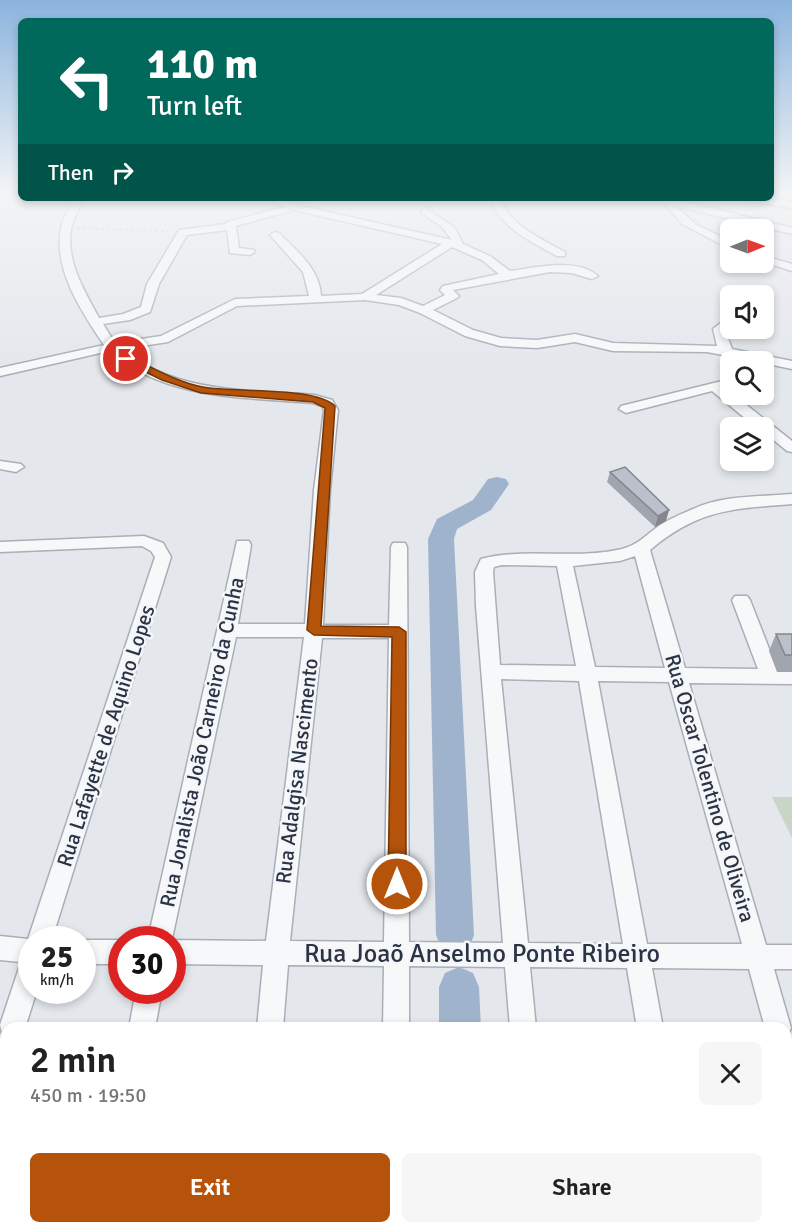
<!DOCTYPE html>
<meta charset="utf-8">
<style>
:root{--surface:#fff;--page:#f6f6f6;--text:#222;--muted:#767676;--accent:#b45309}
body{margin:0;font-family:Signika,sans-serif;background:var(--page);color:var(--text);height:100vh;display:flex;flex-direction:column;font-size:22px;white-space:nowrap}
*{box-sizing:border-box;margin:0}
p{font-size:20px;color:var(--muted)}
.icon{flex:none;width:33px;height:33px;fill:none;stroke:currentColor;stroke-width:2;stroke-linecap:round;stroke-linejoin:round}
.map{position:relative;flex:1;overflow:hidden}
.panel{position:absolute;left:0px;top:1022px;width:792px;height:212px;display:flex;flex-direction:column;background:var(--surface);border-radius:18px 18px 0 0;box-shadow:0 3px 9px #0003}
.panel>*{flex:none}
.guide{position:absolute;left:18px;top:18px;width:756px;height:183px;border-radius:9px;box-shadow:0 3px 9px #0003;background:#00695c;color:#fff;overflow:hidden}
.needle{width:39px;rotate:89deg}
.tools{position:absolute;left:720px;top:219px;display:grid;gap:12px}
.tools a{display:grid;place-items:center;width:54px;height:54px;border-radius:9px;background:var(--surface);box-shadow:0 3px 9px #0003;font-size:30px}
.speed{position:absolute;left:18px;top:926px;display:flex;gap:12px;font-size:30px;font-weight:700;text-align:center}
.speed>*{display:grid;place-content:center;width:78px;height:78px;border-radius:50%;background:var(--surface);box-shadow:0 3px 9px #0003;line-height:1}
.speed small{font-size:15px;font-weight:400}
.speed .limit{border:9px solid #d22;background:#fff;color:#111}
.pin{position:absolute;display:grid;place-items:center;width:51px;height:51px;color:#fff;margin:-26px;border:3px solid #fff;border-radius:50%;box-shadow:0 2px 6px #0007}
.me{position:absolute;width:66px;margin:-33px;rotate:0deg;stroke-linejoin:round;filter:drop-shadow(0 0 4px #0008)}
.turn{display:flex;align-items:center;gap:21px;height:126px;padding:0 30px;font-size:27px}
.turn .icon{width:78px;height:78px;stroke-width:2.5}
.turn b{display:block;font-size:42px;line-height:51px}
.then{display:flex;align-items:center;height:57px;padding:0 30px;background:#0003;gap:12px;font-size:22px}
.round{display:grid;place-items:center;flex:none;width:63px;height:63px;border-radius:9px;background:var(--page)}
.headline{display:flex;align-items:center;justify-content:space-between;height:102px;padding:0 30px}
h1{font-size:36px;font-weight:600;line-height:45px}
.primary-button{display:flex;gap:12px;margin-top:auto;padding:12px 30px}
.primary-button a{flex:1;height:69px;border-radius:9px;background:var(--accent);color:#fff;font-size:24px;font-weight:600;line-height:69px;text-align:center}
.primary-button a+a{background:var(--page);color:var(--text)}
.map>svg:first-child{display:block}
.green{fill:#c9d6c5}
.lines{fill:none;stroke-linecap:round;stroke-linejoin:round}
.river{fill:#9fb4cc;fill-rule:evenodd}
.street-casing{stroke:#a9aeb7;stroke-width:3}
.path{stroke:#c2c5cb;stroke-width:1.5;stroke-dasharray:3 3;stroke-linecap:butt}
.street{fill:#f7f8fa;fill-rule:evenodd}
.wall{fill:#a1a5ae}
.shaded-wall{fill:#83868d}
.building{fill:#bbc0ca;stroke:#83868d;stroke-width:1.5}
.route{fill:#b45309;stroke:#753606;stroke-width:1.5}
.labels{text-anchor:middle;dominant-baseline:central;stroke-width:5;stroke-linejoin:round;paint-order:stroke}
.street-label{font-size:21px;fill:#2b3445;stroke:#f4f6f9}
.near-street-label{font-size:26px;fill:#2b3445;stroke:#f4f6f9}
</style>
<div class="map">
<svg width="792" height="1232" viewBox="0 0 792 1232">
<rect width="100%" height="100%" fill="#e4e7ec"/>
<!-- green -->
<path class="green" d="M772,797H792V838Z"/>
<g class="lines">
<!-- river -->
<path class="river" d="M497,477L506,479L509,484L491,510L457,529L454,539L474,935L469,948L455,954L441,948L436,935L428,539L437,519L473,500L488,479Z
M459,967L473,973L479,987L481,1028H439V987L445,973Z
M444,1227H492V1232H444Z"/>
<!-- street casing -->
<g class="street-casing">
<path id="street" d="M74,198H84C80,207 73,219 71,229C66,262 84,290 99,318L123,314L141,307L147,284L179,230L226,224L227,222L284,207L266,198H280L297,205L452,240L442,227L422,213V209L425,208L454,227L463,244L490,256L510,271C536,268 576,257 598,276L592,279L571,273L550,272L453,290L459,296L457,298L433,310L473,330L501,338L537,340L575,334L613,343L717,346L713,329L722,322L728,326L726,333L732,349L792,361V369L739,358L732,362L723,355L707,352L613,351L575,342L537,348L500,346L465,336L420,313L399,305L365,300L237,306L168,342L122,349C175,394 251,390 315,395L332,400L338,410L330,490L323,625H389L391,547L393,543H405L407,547L409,942L503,943L476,606L475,572L481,559C526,547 575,560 622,549C637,545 644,537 656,528C667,520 681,514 693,509C723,495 760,497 792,494V504C731,509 699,509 650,550L685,668L758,669L732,600L735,596H747L750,600L777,669L792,670V684L689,683L766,945H792V969H774L791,1028L787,1037L786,1028H765L749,969L652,968L663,1028H637L627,968L530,967L536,1028H510L505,967L409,966V1028H383L384,966L288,965L283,1028H257L263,965L172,964V940L266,941L304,637H236L172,939H148L237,541H249L251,545L238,624H305L314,490L324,410L322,406L313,403C244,397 166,400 109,351L0,376V368L104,345C82,312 53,270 61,228C63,218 70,207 74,198ZM294,210L442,244L362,294L321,296C320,269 296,250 279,233L275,232L270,235L303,272L309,296L235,299L161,336L115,343L103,324L130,320L150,312L159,284L187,235L227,230L230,253L250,255L255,252L254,250L239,248L236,226ZM452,247L482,260L499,274L443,286L440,290L445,295L423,306L401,298L376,295ZM635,556L665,668L595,667L573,566L620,561ZM502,565L557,566L576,666L500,665L493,572L494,567ZM322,638H389L384,942L290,941ZM501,679L579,681L623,944L528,943ZM598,681L669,682L742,944H647Z
M490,198H500C509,225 541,239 565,252V256H557C532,242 500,228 490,198Z
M660,198H670L792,228V234L675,206L697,225L730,241V248L726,247L682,224Z
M742,198H766L792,202V208L747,201Z
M764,256L792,264V271L764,262Z
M730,379V387L725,388L792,441V452L787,451L764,432V428H757L712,391L626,413L619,409L621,406Z
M0,461L21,464L24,467L16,472L0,469Z
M144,536L163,543L171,557L52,939H32V990H37L25,1028H6V1079L0,1082V1038L3,1037L0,1025L21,962L0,960V936L28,939L155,557L151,551L142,546L0,552V542Z
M82,940H122V964H82Z
M136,990H162L155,1028H129Z
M786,1042L792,1044V1089L786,1086Z
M87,1227H117L116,1232H86Z
M237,1227H267V1232H237Z
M380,1227H410V1232H380Z
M527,1227H557L558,1232H528Z
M674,1227H704V1232H674Z"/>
</g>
<!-- path -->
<path class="path" d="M77,228L169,231"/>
<!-- street -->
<use href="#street" class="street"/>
</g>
<!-- wall -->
<path class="wall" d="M610,472L666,521L655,527L607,482Z
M776,634H792V672H777L769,651Z"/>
<!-- shaded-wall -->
<path class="shaded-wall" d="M669,510L666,521L655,527L658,516Z"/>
<!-- building -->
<path class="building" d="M625,467L669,510L658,516L610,472Z
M776,634H792V655H785Z"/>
<!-- sky -->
<linearGradient id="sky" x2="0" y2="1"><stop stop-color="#8bb4dd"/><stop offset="0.53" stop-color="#f3f4f6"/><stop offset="1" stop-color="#f3f4f6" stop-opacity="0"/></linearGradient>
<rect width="792" height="365" fill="url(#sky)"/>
<!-- route -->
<path class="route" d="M123,357H130C153,368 177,382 203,387C235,393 314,386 335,406L321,626L399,627L406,632V884L403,889L397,892L391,889L388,884L392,637L314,635L307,630L325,408L313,402L201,393L162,380L123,361Z"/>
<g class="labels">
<!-- street labels -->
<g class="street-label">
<text transform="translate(106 736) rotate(-72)">Rua Lafayette de Aquino Lopes</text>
<text transform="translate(202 742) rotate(-78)">Rua Jonalista João Carneiro da Cunha</text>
<text transform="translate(297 771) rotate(-83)">Rua Adalgisa Nascimento</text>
<text transform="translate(710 788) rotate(74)">Rua Oscar Tolentino de Oliveira</text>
</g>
<!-- near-street labels -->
<g class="near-street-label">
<text x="482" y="954">Rua Joaõ Anselmo Ponte Ribeiro</text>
</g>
</g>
</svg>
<div class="tools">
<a><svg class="needle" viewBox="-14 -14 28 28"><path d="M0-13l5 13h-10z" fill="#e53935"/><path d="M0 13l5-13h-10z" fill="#767676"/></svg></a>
<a><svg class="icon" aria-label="sound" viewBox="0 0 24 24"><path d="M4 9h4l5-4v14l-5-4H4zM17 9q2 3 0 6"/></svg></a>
<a><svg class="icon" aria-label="search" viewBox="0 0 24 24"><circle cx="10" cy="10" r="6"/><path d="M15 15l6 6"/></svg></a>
<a><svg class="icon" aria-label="layers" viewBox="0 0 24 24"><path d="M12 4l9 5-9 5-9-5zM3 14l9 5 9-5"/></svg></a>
</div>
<div class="speed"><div>25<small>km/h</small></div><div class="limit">30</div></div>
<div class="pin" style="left:126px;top:359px;background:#d93025"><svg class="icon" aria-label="arrive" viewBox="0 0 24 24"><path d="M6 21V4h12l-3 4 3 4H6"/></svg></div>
<svg class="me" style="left:397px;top:884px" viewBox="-20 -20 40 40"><circle r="17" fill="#b45309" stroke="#fff" stroke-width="3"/><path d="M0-11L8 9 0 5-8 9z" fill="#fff"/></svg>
<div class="guide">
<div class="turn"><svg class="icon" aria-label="left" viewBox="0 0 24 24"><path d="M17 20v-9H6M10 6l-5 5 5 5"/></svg><div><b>110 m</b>Turn left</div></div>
<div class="then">Then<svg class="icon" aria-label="right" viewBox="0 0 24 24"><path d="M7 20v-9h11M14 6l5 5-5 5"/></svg></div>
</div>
<section class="panel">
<div class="headline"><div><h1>2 min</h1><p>450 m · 19:50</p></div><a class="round"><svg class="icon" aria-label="close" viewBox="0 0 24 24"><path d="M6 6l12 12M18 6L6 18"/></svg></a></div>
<div class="primary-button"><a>Exit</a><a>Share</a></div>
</section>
</div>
